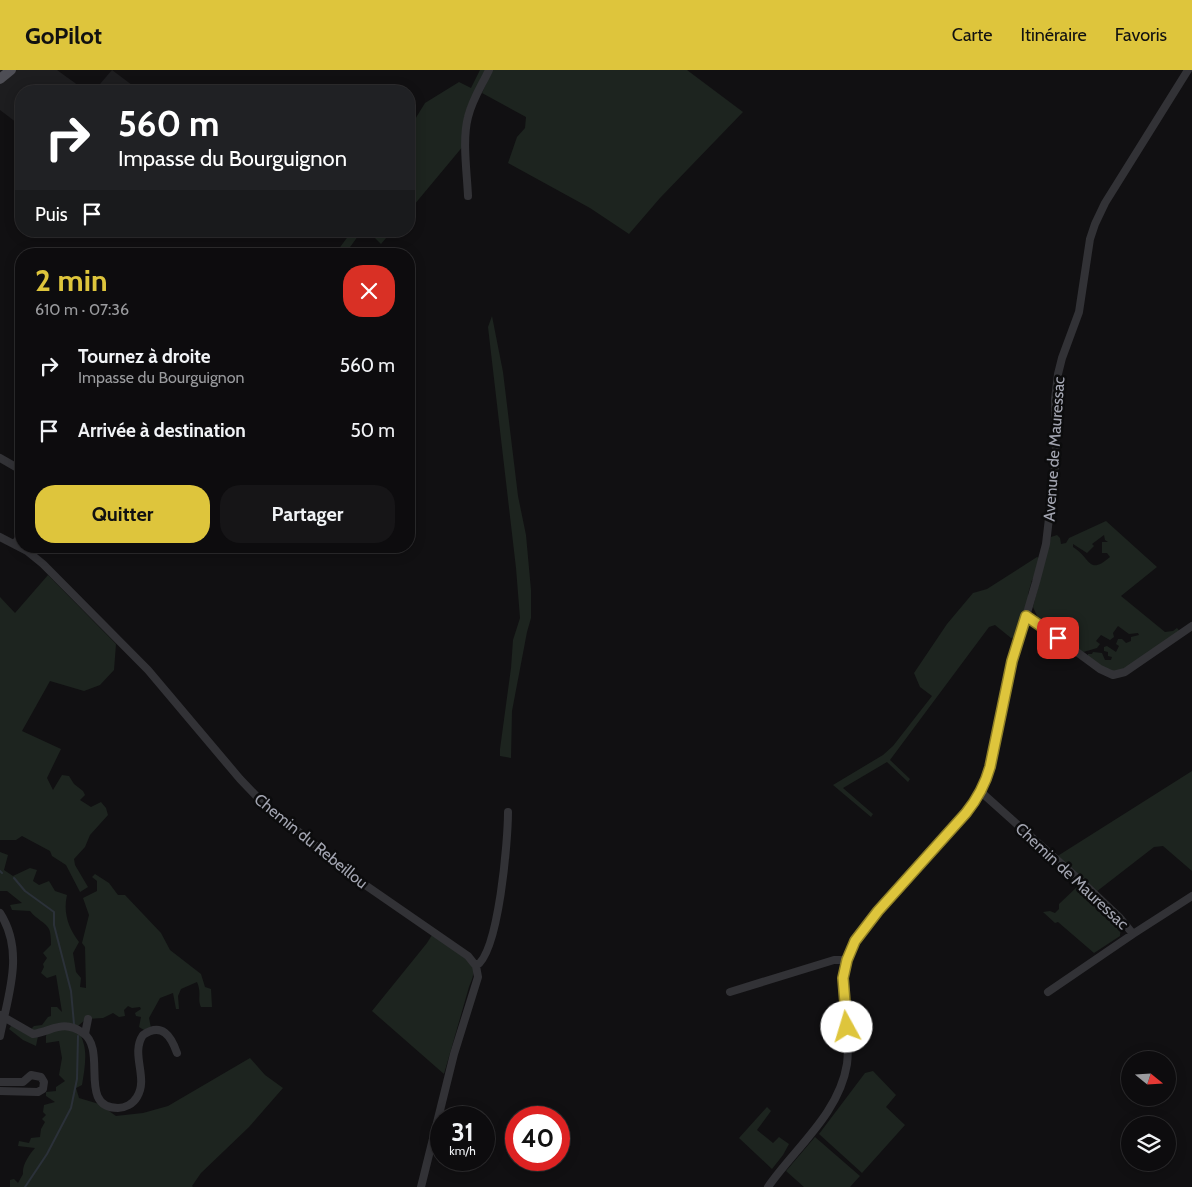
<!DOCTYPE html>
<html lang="fr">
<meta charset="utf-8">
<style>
:root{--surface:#0d0c0e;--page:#161517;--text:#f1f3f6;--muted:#9a9b9e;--line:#2d2c2e;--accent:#dec53c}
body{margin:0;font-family:Cabin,sans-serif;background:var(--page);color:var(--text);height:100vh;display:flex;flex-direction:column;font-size:19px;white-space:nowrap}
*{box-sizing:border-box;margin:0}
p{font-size:16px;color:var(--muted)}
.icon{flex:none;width:28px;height:28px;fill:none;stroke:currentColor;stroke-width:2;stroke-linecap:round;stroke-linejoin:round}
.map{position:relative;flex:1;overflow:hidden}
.drawer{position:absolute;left:15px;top:178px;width:400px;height:305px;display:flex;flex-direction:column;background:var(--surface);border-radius:20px;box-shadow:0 2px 12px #0003,0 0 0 1px var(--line)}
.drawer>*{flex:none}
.top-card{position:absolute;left:15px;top:15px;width:400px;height:152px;border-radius:20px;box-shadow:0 2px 12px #0003,0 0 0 1px var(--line);background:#202124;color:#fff;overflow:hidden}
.needle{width:32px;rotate:108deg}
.tools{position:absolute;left:1121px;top:981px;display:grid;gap:10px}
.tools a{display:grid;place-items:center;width:55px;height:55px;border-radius:50%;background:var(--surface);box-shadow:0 2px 12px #0003,0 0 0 1px var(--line);font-size:25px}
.speed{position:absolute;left:430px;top:1036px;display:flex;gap:10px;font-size:25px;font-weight:700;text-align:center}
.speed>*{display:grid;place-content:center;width:65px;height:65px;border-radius:50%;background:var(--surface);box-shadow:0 2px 12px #0003,0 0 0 1px var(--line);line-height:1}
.speed small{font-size:12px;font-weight:400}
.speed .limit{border:8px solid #d22;background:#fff;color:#111}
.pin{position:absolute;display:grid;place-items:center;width:42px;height:42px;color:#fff;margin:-21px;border-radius:10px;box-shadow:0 2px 8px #0006}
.me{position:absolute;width:55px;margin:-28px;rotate:354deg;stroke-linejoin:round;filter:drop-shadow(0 0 4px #0008)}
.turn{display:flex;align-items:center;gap:18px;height:105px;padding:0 20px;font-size:22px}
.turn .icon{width:65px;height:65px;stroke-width:2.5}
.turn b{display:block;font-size:35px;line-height:42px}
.then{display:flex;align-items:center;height:48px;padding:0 20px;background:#0003;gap:10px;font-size:19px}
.round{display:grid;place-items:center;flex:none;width:52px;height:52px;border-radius:20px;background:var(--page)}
.summary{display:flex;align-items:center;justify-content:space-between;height:85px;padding:0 20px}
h1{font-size:30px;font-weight:800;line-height:38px;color:var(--accent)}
.action{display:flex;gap:10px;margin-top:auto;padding:10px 20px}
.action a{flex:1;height:58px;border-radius:20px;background:var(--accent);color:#111;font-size:20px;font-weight:800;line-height:58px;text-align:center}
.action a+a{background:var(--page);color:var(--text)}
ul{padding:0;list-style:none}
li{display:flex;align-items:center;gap:15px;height:65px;padding:0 20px}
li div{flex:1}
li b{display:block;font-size:19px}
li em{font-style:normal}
header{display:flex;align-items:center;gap:30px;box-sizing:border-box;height:70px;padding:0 25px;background:var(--accent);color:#111}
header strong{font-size:24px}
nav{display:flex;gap:28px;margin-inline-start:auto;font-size:18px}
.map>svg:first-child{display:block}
.built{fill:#1d1d1f}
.green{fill:#1d241f;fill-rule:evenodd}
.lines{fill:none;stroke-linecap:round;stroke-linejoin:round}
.stream{stroke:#2b3139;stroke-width:2}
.minor{stroke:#323236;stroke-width:8}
.major{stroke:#4e4e55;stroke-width:10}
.route-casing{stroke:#908027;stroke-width:12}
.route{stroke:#dec53c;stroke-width:9}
.labels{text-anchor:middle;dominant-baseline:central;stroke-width:5;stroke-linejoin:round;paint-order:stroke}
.street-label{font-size:16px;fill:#a3a5b1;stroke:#0c0c0d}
</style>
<header>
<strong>GoPilot</strong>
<nav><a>Carte</a><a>Itinéraire</a><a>Favoris</a></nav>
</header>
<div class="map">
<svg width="1192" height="1117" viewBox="0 0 1192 1117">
<rect width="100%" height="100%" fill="#111012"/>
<!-- built -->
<path class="built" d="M0,0H57L86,21H21V56L0,40Z
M112,0L140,21H94Z"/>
<!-- green -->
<path class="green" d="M480,0H486L466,40L464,59V75L409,141V59L425,33L459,12L471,18Z
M492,0H687L743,42L660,128L629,164L590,138L508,93L517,67L525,58L526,47L482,23Z
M352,161H392L381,174L369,162H361L345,184H335Z
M492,246L503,302L518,426L526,465L531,520V548L527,562L512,641L511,688L500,686V679L511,598L513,570L520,548L516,498L488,257Z
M1106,451L1157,497L1121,526L1165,562L1173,561L1177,558L1181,563L1128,598L1112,604L1088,588V584H1092L1093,582L1102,583L1105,590H1111L1112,587L1108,586V582L1104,581V577L1107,576L1116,582L1119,576L1116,574L1118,569H1122L1126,573L1131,571V567L1139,565L1138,563L1129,564L1118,556L1113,563L1114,567L1110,570L1101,565L1096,571L1100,574L1097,578L1080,583L1038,548L1033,537L1051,467L1057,465L1060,468L1061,474L1066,473L1069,468ZM1104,465L1105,470L1108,472H1102V483H1107L1110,487C1088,506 1091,488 1073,477V474L1087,483L1094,476L1092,474Z
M1037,487L1041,489L1039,502L1032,510L1028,524L1029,529L1020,549V559L1017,567L1011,568L995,555L989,557L890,690L910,709L908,712L887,692L843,718L873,744L871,747L833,715L883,685L893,676L932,626L920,617L914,603L947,554L973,523L987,519Z
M48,505L116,574L114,600L100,615L84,621L50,611L22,661L61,679L47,708L53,720L62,705L69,706L74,714L83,721L85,725L80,730L91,737L101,732L106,738L108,745L90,765L85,777L74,789L75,795L88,817L80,822L66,795L52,786L50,781L22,766L16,770H0V527L15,543Z
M1192,701V801L1163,776L1154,777L1096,822L1056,787Z
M0,782L8,785L4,800L13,806L30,798L37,800L33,811L39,815L49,811L55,821L67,825C63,842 68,858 79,872L73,883L76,902L81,908L80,917L86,918L85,877L82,873L89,845L83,828L97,821V811L92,807L95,804L109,813L118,825H125L161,863L170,880L201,904L205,917L211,919L212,937H201C197,929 202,923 197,912L181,919L178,926L179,939H176L173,923L160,928L149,948L151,958L144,960L139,957L141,947L136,946L135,943L141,939L140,937L132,938L128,936L124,940L125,946L119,947L113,943L103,948L86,949L78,956C79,963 83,969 84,975C87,987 84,1003 82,1015L76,1018L79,1028L99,1034L116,1046L143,1043L168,1036L250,988L265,1005L283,1018L249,1057L201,1103L192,1116L193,1117H10V1110L14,1109L18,1113L23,1104C22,1095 29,1085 35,1078L18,1076L19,1071L29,1073L31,1068L40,1067L41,1059L45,1052L42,1049L46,1045L43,1042L44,1035L55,1032L46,1026V1022L56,1021V1017L65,1011L59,1005L62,988L59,971L46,973V966L49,956L39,961L36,976L23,970L9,959L11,956H19L29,961L34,956L42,955L48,947L51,946V937H57L62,942L56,905L47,908L41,903L44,897L43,894L47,888L43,883L51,875C51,871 51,863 49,859C45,852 36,849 30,841L12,840L10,835L22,833L7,821H0Z
M1079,815L1121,855L1120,866L1094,883L1058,852L1055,853L1043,842L1050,841L1055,843L1059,839V834Z
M432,865C442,872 469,886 473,898C475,903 471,912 469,917L444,1004L372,941L427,873Z
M873,1001L896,1025L886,1037L905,1055L862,1103L819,1064L865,1003Z
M767,1037L771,1041L757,1060L773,1073L779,1067L789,1074L783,1085L772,1099L739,1068Z
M815,1067L860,1106L850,1117H804L786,1101Z"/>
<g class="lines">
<!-- stream -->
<path class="stream" d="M0,801L2,803
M14,808L25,821L54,842V855L71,921L74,954
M25,1117L47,1084L71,1038L77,1009L78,966"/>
<!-- minor -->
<path class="minor" d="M468,126C467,102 462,70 468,47C472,30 482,15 489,0
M0,388L21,400
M0,467L27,481L43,494L148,600L240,709L261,731L358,810L468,886L476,896L478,907L454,984L421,1117
M15,474L21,464
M1026,546L1032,549L1100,599L1113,605L1125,602L1192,556
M981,722L1084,814L1120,848L1133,864
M0,843C25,882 8,925 0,966
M476,896C499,883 508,769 508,742
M730,922L834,890H847
M1048,922L1133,864L1192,826
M0,945L33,964C53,961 63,949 83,963C108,980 77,1038 118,1038C125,1038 133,1034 137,1027C149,1008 130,984 143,965C162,952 171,966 177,983
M85,964L88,949
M0,1012H23L31,1005L41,1007L44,1012L43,1019L38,1022L0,1021
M768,1117C795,1078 839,1044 847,994C852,956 835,918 850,882C860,857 881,838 898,819C921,794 944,768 966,743C978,728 985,715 990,697L1013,591L1036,512L1046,474L1056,388L1055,329L1058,304L1062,288L1079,242L1090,169L1095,154L1105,133L1188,0"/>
<!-- major -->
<path class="major" d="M0,9L11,0"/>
</g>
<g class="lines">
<!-- route casing -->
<g class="route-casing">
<path id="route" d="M847,957L843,908L847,890L855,871L878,841L966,743C978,728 985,715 990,697L1012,591L1026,546L1058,568"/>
</g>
<!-- route -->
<use href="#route" class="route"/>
</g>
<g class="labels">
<!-- street labels -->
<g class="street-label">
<text transform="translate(1054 379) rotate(-86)">Avenue de Mauressac</text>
<text transform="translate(311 771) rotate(39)">Chemin du Rebeillou</text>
<text transform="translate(1072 806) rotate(43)">Chemin de Mauressac</text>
</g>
</g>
</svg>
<div class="tools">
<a><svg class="needle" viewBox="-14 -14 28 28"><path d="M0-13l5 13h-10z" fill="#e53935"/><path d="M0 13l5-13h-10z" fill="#9a9b9e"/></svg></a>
<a><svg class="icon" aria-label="layers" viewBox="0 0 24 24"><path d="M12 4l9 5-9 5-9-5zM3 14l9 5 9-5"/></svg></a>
</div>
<div class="speed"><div>31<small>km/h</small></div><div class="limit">40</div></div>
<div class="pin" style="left:1058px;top:568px;background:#d93025"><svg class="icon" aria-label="arrive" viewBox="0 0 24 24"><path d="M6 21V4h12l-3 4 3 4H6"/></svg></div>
<svg class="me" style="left:847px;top:957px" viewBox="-20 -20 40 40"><circle r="19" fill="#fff"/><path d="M0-13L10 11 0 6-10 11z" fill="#dec53c"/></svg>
<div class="top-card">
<div class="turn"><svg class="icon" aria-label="right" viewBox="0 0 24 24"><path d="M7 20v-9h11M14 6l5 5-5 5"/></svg><div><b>560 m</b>Impasse du Bourguignon</div></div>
<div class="then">Puis<svg class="icon" aria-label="arrive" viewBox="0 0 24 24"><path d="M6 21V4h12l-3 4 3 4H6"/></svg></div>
</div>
<section class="drawer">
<div class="summary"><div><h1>2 min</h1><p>610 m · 07:36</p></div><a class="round" style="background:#d93025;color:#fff"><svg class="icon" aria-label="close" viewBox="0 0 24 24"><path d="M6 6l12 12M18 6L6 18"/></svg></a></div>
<ul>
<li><svg class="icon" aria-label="right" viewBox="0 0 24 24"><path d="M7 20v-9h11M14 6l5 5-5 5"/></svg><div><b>Tournez à droite</b><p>Impasse du Bourguignon</p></div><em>560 m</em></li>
<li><svg class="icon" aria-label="arrive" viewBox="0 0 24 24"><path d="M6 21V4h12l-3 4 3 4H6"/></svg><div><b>Arrivée à destination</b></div><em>50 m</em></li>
</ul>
<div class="action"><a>Quitter</a><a>Partager</a></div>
</section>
</div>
